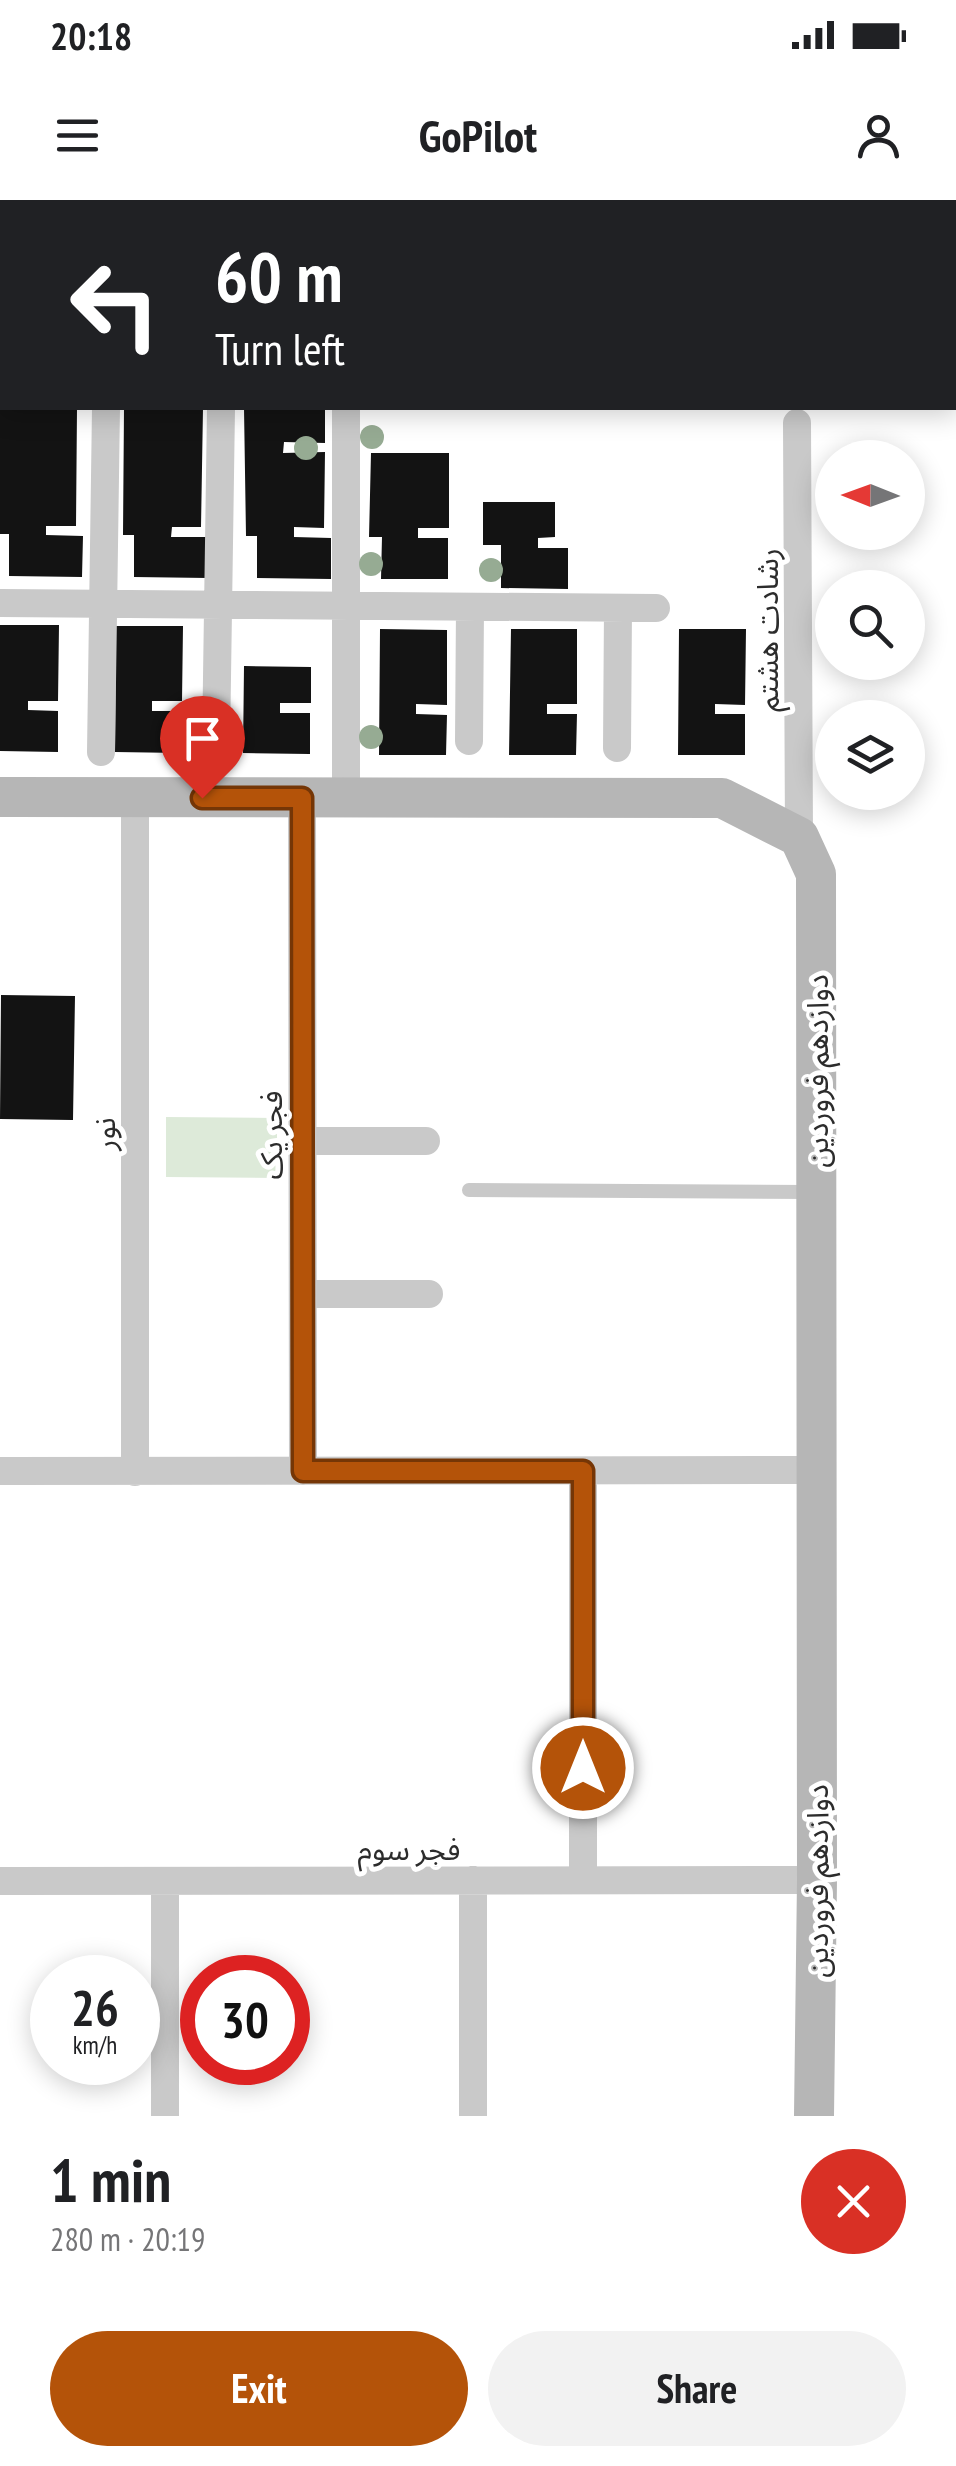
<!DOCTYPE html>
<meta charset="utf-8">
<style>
:root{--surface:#fff;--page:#f2f2f2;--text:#202124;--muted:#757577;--accent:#b45309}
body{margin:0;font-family:"PT Sans Narrow","Noto Sans Arabic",sans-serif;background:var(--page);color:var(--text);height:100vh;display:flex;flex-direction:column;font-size:38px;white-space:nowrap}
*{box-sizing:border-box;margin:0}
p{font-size:32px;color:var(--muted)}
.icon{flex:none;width:55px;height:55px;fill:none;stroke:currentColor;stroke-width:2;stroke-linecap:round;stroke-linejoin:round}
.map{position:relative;height:1916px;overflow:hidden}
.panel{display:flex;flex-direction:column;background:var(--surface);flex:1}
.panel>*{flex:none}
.banner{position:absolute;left:0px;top:0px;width:958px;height:210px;box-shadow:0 5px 25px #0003;background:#202124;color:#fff;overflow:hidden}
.needle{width:65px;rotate:271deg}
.buttons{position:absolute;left:815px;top:240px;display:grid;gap:20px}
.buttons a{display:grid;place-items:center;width:110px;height:110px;border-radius:50%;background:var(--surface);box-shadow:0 5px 25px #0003;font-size:50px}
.speed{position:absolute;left:30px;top:1755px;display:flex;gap:20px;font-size:50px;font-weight:700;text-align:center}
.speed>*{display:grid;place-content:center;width:130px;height:130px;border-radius:50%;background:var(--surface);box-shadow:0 5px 25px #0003;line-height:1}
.speed small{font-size:25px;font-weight:400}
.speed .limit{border:15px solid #d22;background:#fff;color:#111}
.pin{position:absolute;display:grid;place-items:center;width:85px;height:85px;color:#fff;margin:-102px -42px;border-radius:50% 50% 50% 0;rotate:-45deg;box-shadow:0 0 10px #0007}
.pin .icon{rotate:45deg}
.me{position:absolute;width:110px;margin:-55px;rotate:0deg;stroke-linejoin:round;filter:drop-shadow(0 0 8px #0008)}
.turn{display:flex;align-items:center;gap:35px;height:210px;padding:0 50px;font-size:45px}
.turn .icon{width:130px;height:130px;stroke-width:2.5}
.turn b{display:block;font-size:70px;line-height:85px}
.round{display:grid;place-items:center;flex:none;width:105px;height:105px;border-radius:52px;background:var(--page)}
.overview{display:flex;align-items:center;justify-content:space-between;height:170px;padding:0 50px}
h1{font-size:60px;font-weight:800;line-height:75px}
.cta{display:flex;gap:20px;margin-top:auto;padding:20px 50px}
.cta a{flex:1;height:115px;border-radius:60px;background:var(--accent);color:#fff;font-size:40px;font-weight:800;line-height:115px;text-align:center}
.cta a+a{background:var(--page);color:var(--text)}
.status{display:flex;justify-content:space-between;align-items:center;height:70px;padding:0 50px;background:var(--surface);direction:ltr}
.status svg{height:28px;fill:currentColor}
header{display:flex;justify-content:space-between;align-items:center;height:130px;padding:0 50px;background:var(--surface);font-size:45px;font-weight:800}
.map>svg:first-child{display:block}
.green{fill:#ddead9}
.building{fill:#131313}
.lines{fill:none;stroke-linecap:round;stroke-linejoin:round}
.path{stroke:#c9c9c9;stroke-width:6;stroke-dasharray:5 5;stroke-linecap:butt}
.lane{stroke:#c9c9c9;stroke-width:14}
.street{stroke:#c9c9c9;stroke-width:28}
.secondary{stroke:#b6b6b6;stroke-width:40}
.tree{fill:#96ab93}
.route-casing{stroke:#753606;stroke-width:25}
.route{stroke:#b45309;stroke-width:18}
.labels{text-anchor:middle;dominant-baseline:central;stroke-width:10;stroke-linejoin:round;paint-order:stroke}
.street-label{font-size:30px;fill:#2c2c2c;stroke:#fff}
</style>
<div class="status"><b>20:18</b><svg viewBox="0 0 49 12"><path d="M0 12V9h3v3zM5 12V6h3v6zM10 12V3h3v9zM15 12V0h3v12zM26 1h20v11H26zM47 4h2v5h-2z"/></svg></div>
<header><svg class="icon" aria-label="menu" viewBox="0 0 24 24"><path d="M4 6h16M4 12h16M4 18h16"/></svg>GoPilot<svg class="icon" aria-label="person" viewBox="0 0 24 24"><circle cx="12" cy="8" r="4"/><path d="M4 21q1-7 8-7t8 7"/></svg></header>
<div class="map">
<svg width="956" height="1916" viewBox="0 0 956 1916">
<rect width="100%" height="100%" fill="#fff"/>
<!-- green -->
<path class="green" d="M0,0H956V73L955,2H2L0,72Z
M166,917L277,918V978L166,977Z"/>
<!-- building -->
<path class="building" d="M0,208H77L76,326H46V335L83,336L82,377L9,376V334H0Z
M124,208H203L201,327H172L171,337H208V378L134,377V335H123Z
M244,208H325V243L284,242L283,253L325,252L324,328L294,327V337L331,338V379L257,378V336H246Z
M371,253H449V328H418V338H448V379H381L382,337H369Z
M483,302H555V337L538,338V348H568V389L501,388V345H483Z
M0,425H59L58,501H28V510L58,511V552L0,551Z
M116,426H183L182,501H152V511H182L181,553L115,552Z
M380,429L447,430V505L416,504V514L447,515L446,555H379Z
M511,429H577V504H547V514H577L576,555H509Z
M679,429H746L745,505L715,504V514H745V555H678Z
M244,466L311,467V503H280V513H310V554L243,553Z
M1,795L75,796L73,920L0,919Z"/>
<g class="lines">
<!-- path -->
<path class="path" d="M547,0V2
M808,2V0"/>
<!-- lane -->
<path class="lane" d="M469,990L811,992"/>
<!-- street -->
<path class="street" d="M797,223L799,637
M0,403L656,408
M469,541L470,407
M216,545L221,208
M617,548L618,408
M101,552L106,208
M302,598L303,1271
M346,598V208
M302,941H426
M303,1094H429
M0,1271L817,1270
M583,1271V1680
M135,1272V597
M473,1680V1916
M0,1681L817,1680
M165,1681V1916"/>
<!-- secondary -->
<path class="secondary" d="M0,597L722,598L799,637L816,674L817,1680L814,1916"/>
</g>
<!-- trees -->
<g class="tree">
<circle cx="372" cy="237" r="12"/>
<circle cx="306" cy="248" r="12"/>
<circle cx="371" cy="364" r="12"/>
<circle cx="491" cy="370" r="12"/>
<circle cx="371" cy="537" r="12"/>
</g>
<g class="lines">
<!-- route casing -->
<g class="route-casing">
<path id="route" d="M202,598H302L303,1271H583V1568"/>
</g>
<!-- route -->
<use href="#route" class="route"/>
</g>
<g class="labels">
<!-- street labels -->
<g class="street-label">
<text transform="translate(766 430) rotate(-90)">رشادت هشتم</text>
<text transform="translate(816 871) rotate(-90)">دوازدهم فروردین</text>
<text transform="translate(103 934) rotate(-90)">نور</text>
<text transform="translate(270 935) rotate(-90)">فجر یک</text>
<text x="409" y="1648">فجر سوم</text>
<text transform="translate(816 1681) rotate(-90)">دوازدهم فروردین</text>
</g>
</g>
</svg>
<div class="buttons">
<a><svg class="needle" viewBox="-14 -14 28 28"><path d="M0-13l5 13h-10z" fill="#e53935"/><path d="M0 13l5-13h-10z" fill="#757577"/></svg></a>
<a><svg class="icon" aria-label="search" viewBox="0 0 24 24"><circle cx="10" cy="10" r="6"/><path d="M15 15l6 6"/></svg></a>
<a><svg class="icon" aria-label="layers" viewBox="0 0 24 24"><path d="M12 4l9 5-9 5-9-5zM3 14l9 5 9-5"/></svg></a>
</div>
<div class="speed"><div>26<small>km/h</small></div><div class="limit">30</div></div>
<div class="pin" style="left:202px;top:598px;background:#d93025"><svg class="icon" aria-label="arrive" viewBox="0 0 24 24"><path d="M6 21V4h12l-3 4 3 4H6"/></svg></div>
<svg class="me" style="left:583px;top:1568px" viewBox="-20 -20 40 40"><circle r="17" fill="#b45309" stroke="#fff" stroke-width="3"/><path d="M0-11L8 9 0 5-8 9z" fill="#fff"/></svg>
<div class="banner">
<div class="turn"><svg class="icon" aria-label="left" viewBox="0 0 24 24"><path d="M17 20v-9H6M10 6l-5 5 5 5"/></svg><div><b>60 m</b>Turn left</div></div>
</div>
</div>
<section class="panel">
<div class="overview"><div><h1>1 min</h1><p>280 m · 20:19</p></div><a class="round" style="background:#d93025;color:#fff"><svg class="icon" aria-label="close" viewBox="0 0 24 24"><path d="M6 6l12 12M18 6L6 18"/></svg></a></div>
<div class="cta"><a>Exit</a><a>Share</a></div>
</section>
